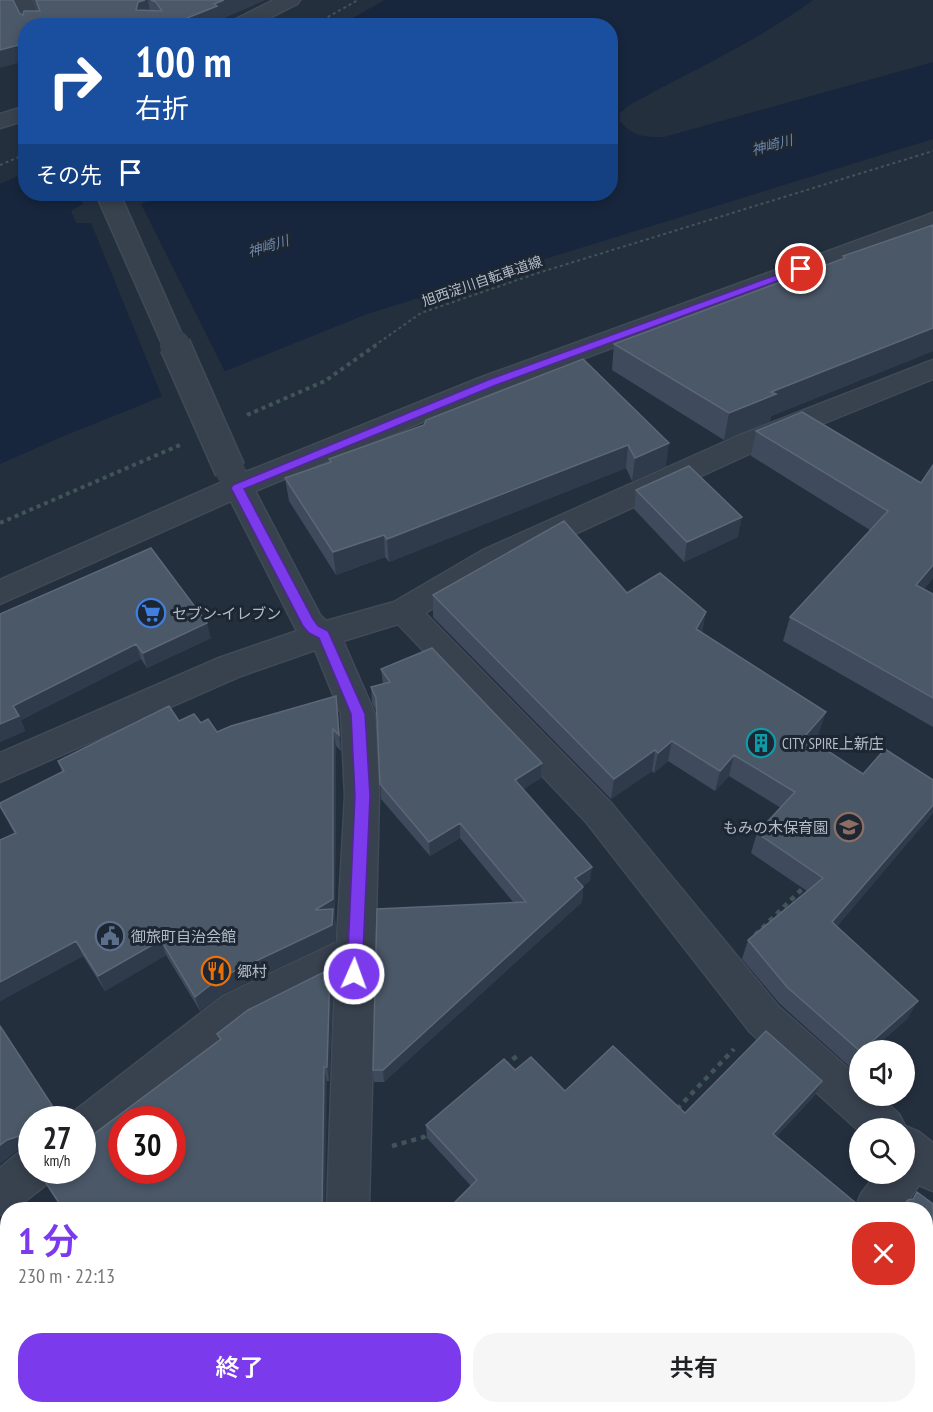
<!DOCTYPE html>
<html lang="ja">
<meta charset="utf-8">
<style>
:root{--surface:#fff;--page:#f6f6f6;--text:#202124;--muted:#757577;--accent:#7c3aed}
body{margin:0;font-family:"PT Sans Narrow","Noto Sans JP",sans-serif;background:var(--page);color:var(--text);height:100vh;display:flex;flex-direction:column;font-size:22px;white-space:nowrap}
*{box-sizing:border-box;margin:0}
p{font-size:20px;color:var(--muted)}
.icon{flex:none;width:33px;height:33px;fill:none;stroke:currentColor;stroke-width:2;stroke-linecap:round;stroke-linejoin:round}
.map{position:relative;flex:1;overflow:hidden}
.sheet{position:absolute;left:0px;top:1202px;width:933px;height:212px;display:flex;flex-direction:column;background:var(--surface);border-radius:24px 24px 0 0;box-shadow:0 3px 9px #0003}
.sheet>*{flex:none}
.guide{position:absolute;left:18px;top:18px;width:600px;height:183px;border-radius:24px;box-shadow:0 3px 9px #0003;background:#1a4fa0;color:#fff;overflow:hidden}
.fabs{position:absolute;left:849px;top:1040px;display:grid;gap:12px}
.fabs a{display:grid;place-items:center;width:66px;height:66px;border-radius:50%;background:var(--surface);box-shadow:0 3px 9px #0003;font-size:30px}
.speed{position:absolute;left:18px;top:1106px;display:flex;gap:12px;font-size:30px;font-weight:700;text-align:center}
.speed>*{display:grid;place-content:center;width:78px;height:78px;border-radius:50%;background:var(--surface);box-shadow:0 3px 9px #0003;line-height:1}
.speed small{font-size:15px;font-weight:400}
.speed .limit{border:9px solid #d22;background:#fff;color:#111}
.pin{position:absolute;display:grid;place-items:center;width:51px;height:51px;color:#fff;margin:-26px;border:3px solid #fff;border-radius:50%;box-shadow:0 2px 6px #0007}
.me{position:absolute;width:66px;margin:-33px;rotate:2deg;stroke-linejoin:round;filter:drop-shadow(0 0 4px #0008)}
.turn{display:flex;align-items:center;gap:21px;height:126px;padding:0 18px;font-size:27px}
.turn .icon{width:78px;height:78px;stroke-width:2.5}
.turn b{display:block;font-size:42px;line-height:51px}
.then{display:flex;align-items:center;height:57px;padding:0 18px;background:#0003;gap:12px;font-size:22px}
.round{display:grid;place-items:center;flex:none;width:63px;height:63px;border-radius:24px;background:var(--page)}
.summary{display:flex;align-items:center;justify-content:space-between;height:102px;padding:0 18px}
h1{font-size:36px;font-weight:600;line-height:45px;color:var(--accent)}
.cta{display:flex;gap:12px;margin-top:auto;padding:12px 18px}
.cta a{flex:1;height:69px;border-radius:24px;background:var(--accent);color:#fff;font-size:24px;font-weight:600;line-height:69px;text-align:center}
.cta a+a{background:var(--page);color:var(--text)}
.map>svg:first-child{display:block}
.water{fill:#17263c}
.pier{fill:#242f3e}
.lines{fill:none;stroke-linecap:round;stroke-linejoin:round}
.minor-casing{stroke:#414a57;stroke-width:3}
.path-far2{stroke:#3f5557;stroke-width:2;stroke-dasharray:3 3;stroke-linecap:butt}
.path-far1{stroke:#3f5557;stroke-width:4;stroke-dasharray:4 4;stroke-linecap:butt}
.path{stroke:#3f5557;stroke-width:4.5;stroke-dasharray:5 5;stroke-linecap:butt}
.minor{fill:#38414e;fill-rule:evenodd}
.minor-bridge-far1-casing{stroke:#414a57;stroke-width:25;stroke-linecap:butt}
.minor-bridge-casing{stroke:#414a57;stroke-width:33;stroke-linecap:butt}
.minor-bridge-far1{stroke:#38414e;stroke-width:22}
.minor-bridge{stroke:#38414e;stroke-width:30}
.wall{fill:#3f4b5c}
.shaded-wall{fill:#2f3b4b}
.building{fill:#4b5868;stroke:#5c6777;stroke-width:1.5;fill-rule:evenodd}
.route{fill:#7c3aed;stroke:#51269a;stroke-width:1.5}
.labels{text-anchor:middle;dominant-baseline:central;stroke-width:6;stroke-linejoin:round;paint-order:stroke}
.far-water-label{font-size:14px;font-style:italic;fill:#6d86a8;stroke:#1d2633}
.far-street-label{font-size:14px;fill:#b4bcc9;stroke:#1d2633}
.poi-label{font-size:15px;fill:#b4bcc9;stroke:#1d2633;text-anchor:start}
</style>
<div class="map">
<svg width="933" height="1412" viewBox="0 0 933 1412">
<rect width="100%" height="100%" fill="#242f3e"/>
<!-- water -->
<path class="water" d="M385,0H813C755,43 690,71 628,106L620,113V121C633,137 645,137 664,137L933,62V139L367,314L64,436L0,464V184L25,173L26,194H610V26L340,25Z"/>
<!-- pier -->
<path class="pier" d="M79,194H151L153,198L141,204L226,374L163,399L91,223H76L71,211L83,204Z"/>
<g class="lines">
<!-- minor casing -->
<g class="minor-casing">
<path id="minor" d="M12,0H32L43,26H26V30Z
M274,0H300L297,4L254,26H227L230,22Z
M26,106V120L0,128V114Z
M933,213V228L502,389L255,491L320,615L326,621L394,602L483,550L740,435L933,360V379L760,449L505,566L425,613L611,803L778,1006L860,1079V1095H878L899,1114L905,1126L919,1132L933,1143V1191L919,1185L902,1209H855L861,1194L877,1173H904V1128H860V1132L750,1032L587,823L398,624L343,641L375,714L379,796L369,1209H327L335,980L251,1022L128,1119H122V1124L96,1144L82,1150V1119H66L68,1116L223,996L337,942L345,796L341,714L315,650L241,676L0,782V753L219,658L297,631L231,501L0,604V580L222,482L216,470L220,463L230,460L240,463L246,472L482,377Z
M32,1148V1170H52L47,1184L15,1209H8V1212L0,1215V1168L17,1154Z
M320,1406H366V1412H320Z
M702,1406H750L748,1412H699Z"/>
</g>
<!-- path-far2 -->
<path class="path-far2" d="M312,26L358,0
M0,165L26,154
M374,346L421,313L538,273L933,151"/>
<!-- path-far1 -->
<path class="path-far1" d="M247,415L325,381L376,345
M0,523L180,445"/>
<!-- path -->
<path class="path" d="M755,935L803,888
M505,1066L518,1055
M677,1109L734,1049
M392,1146L424,1137L429,1132"/>
<!-- minor -->
<use href="#minor" class="minor"/>
<!-- minor-bridge-far1 casing -->
<g class="minor-bridge-far1-casing">
<path id="minor-bridge-far1" d="M108,194L175,346"/>
</g>
<!-- minor-bridge casing -->
<g class="minor-bridge-casing">
<path id="minor-bridge" d="M175,345L230,470"/>
</g>
<!-- minor-bridge-far1 -->
<use href="#minor-bridge-far1" class="minor-bridge-far1"/>
<!-- minor-bridge -->
<use href="#minor-bridge" class="minor-bridge"/>
</g>
<!-- wall -->
<path class="wall" d="M34,0H265L219,20V23L26,26L20,14L23,15L38,11Z
M933,225V351L771,416L770,421L724,440L612,370L614,344L842,260L843,256Z
M583,359L666,466L632,481L626,468L389,562L385,557L336,575L289,501L285,478L329,463V459L424,425Z
M756,431L921,483L933,465V578L924,589L933,594V727L783,641L790,617L870,530L751,456Z
M636,490L738,537L684,562L634,509Z
M433,595L702,633L819,733L812,741L863,774L933,813L837,926L908,1018L872,1050H860V1061L851,1068L780,1004L742,959L748,940L807,891L751,853L757,833L781,808L729,776L715,791L668,761L654,773L652,771L611,799L433,617Z
M0,614L211,638L147,668L141,659L21,720L25,731L0,742Z
M381,669L542,763L541,778L523,789L590,881L583,886L582,902L384,1082H374L373,1070L514,903L460,838L430,856L381,799L377,712L372,703L371,687L383,684Z
M338,713L341,751L336,746L335,914L334,915L336,924L335,941L222,994L200,1011L166,955L105,991L83,956L0,1001V840L14,833L0,806L62,772L58,761L179,721L201,723L217,732Z
M333,984L329,1081H327L82,1170L220,1040L217,1034Z
M515,1070L565,1091L685,1113L822,1081L815,1095L776,1137L471,1186L427,1138L426,1125Z
M367,1406H692L687,1412L397,1409L368,1410Z
M752,1406H926L933,1412H756L752,1408Z"/>
<!-- shaded-wall -->
<path class="shaded-wall" d="M145,0H148L151,16L136,10L138,2Z
M224,0H265L219,20V23L212,26H167Z
M26,43V61L0,68V50Z
M933,328V351L771,416L770,421L724,440L729,413L771,392Z
M669,443L666,466L632,481L635,458Z
M628,445L626,468L389,562L387,539Z
M742,517L738,537L684,562L687,542Z
M384,535L385,557L336,575L333,552Z
M933,565V578L907,609L916,585Z
M706,612L702,634L696,629Z
M207,623L211,638L147,668L143,653Z
M136,644L141,659L21,720L25,731L0,742V724L13,706Z
M336,696L338,713L341,751L339,735Z
M826,712L819,733L799,757L805,736Z
M333,729L336,746L335,914L334,915L336,924L335,941L222,994L200,1011L195,997L315,910Z
M672,741L668,761L654,773L658,753Z
M655,750L652,771L611,799L614,779Z
M734,755L729,776L715,791L720,771Z
M542,763L541,778L515,795V780Z
M933,805V813L825,941L832,922Z
M460,823V838L430,856L429,842Z
M592,867L590,881L573,893L575,878Z
M583,887L582,902L384,1082L383,1070Z
M161,940L166,955L105,991L98,976Z
M76,941L83,956L0,1001V982Z
M330,969L333,984L329,1081L327,1067Z
M918,1001L908,1018L872,1050H862Z
M860,1052V1061L851,1068Z
M324,1067L327,1081L325,1209H322Z
M822,1081L815,1095L767,1147L773,1134Z
M25,1134L32,1147L16,1152L0,1164V1145L7,1140Z
M0,1348L8,1359V1363L0,1353Z
M280,1406H292L285,1412H273Z"/>
<!-- building -->
<path class="building" d="M0,0H13L20,14L23,15L24,11H40L36,0H145L138,2L136,10L162,11L156,2L151,0H224L214,4L217,6L167,26H26V43L0,50Z
M933,225V328L771,392L776,394L729,413L614,344L845,258L843,256Z
M583,359L669,443L635,458L628,445L387,539L384,535L333,552L285,478L331,462L329,459L424,425L426,420Z
M802,412L921,483L933,465V565L916,585L933,594V698L790,617L888,511L756,431Z
M689,466L742,517L687,542L636,490Z
M564,521L627,593L660,573L706,612L696,629L826,712L805,736L863,774L885,749L933,780V805L832,922L918,1001L862,1050L860,1051L787,987L748,940L823,878L757,833L795,792L734,755L720,771L672,741L658,753L655,750L614,779L433,595Z
M151,548L207,623L143,653L136,644L13,706L19,716L0,724V614Z
M432,648L542,763L515,780L592,867L575,878L583,887L383,1070H373L377,909L526,902L460,823L429,842L380,784L376,698L371,687L390,682L381,669Z
M336,696L339,735L333,729V899L315,910L333,909L332,925L218,979L195,997L161,940L98,976L76,941L0,982V840L16,833L0,806V803L64,771L58,761L169,706L179,721L194,714L201,723L208,719L217,732L231,726Z
M330,969L327,1067H324L322,1209H63L40,1174L41,1170H82V1143L221,1039L217,1034L248,1010ZM122,1119H172V1170H122Z
M0,1026L61,1119H32V1156L27,1155L26,1153L25,1134L7,1140L0,1145Z
M766,1031L822,1081L773,1134L863,1209H448L477,1180L426,1125L504,1059L515,1070L531,1057L565,1091L613,1046L685,1113Z
M917,1192L933,1204V1412H771L764,1406H926V1209H900L908,1200L913,1199Z
M0,1353L8,1363V1406H280L273,1412H0Z
M400,1406H691L685,1412H393Z"/>
<!-- route -->
<path class="route" d="M801,266L806,269L804,271L496,385L244,489L313,619L318,626L328,631L365,714L370,796L362,974L360,979L354,981L349,979L347,974L355,796L351,714L319,638L309,633L303,626L231,488L233,485L488,380Z"/>
<!-- icons -->
<defs>
<g id="supermarket-ring" transform="scale(1.5)"><circle r="9.5" fill="#1d2633" stroke="#3f7fe0" stroke-width="1.5"/><path d="M-6-5.5h2.5l.6 2H6L4.5 2H-2.5L-4.4-4H-6ZM-1.5 3.2a1.3 1.3 0 1 0 .1 0ZM3 3.2a1.3 1.3 0 1 0 .1 0Z" fill="#3f7fe0"/></g>
<g id="building-ring" transform="scale(1.5)"><circle r="9.5" fill="#1d2633" stroke="#0f9aa8" stroke-width="1.5"/><path d="M-4-6H4V6H1V3H-1V6H-4ZM-2.5-4.3h1.7v1.8h-1.7ZM.8-4.3h1.7v1.8H.8ZM-2.5-1h1.7V.8h-1.7ZM.8-1h1.7V.8H.8Z" fill="#0f9aa8"/></g>
<g id="school-ring" transform="scale(1.5)"><circle r="9.5" fill="#1d2633" stroke="#8d6e63" stroke-width="1.5"/><path d="M0-5L7-2L0 1L-7-2ZM-4 1L0 2.5L4 1V4Q0 6-4 4Z" fill="#8d6e63"/></g>
<g id="civic-ring" transform="scale(1.5)"><circle r="9.5" fill="#1d2633" stroke="#5c6f8a" stroke-width="1.5"/><path d="M-.6-6.5H3V-4.5H.6V-3L4-1V1h2V6H-6V1h2V-1L-.6-3ZM-1.2 2.5V6h2.4V2.5Z" fill="#5c6f8a"/></g>
<g id="restaurant-ring" transform="scale(1.5)"><circle r="9.5" fill="#1d2633" stroke="#e8710a" stroke-width="1.5"/><path d="M-5-6h1v4h1v-4h1v4h1v-4h1v5L-1.5 .5V6h-2V.5L-5-1ZM5-6V6H3V1.5H1.5Q1.5-4 5-6Z" fill="#e8710a"/></g>
</defs>
<g fill-rule="evenodd">
<use href="#supermarket-ring" x="151" y="613"/>
<use href="#building-ring" x="761" y="743"/>
<use href="#school-ring" x="849" y="827"/>
<use href="#civic-ring" x="110" y="936"/>
<use href="#restaurant-ring" x="216" y="971"/>
</g>
<g class="labels">
<!-- far-water labels -->
<g class="far-water-label">
<text transform="translate(772 145) rotate(-15)">神崎川</text>
<text transform="translate(268 246) rotate(-17)">神崎川</text>
</g>
<!-- far-street labels -->
<g class="far-street-label">
<text transform="translate(482 281) rotate(-19)">旭西淀川自転車道線</text>
</g>
<!-- poi labels -->
<g class="poi-label">
<text x="172" y="613">セブン-イレブン</text>
<text x="782" y="743">CITY SPIRE上新庄</text>
<text x="828" y="827" text-anchor="end">もみの木保育園</text>
<text x="131" y="936">御旅町自治会館</text>
<text x="237" y="971">郷村</text>
</g>
</g>
</svg>
<div class="fabs">
<a><svg class="icon" aria-label="sound" viewBox="0 0 24 24"><path d="M4 9h4l5-4v14l-5-4H4zM17 9q2 3 0 6"/></svg></a>
<a><svg class="icon" aria-label="search" viewBox="0 0 24 24"><circle cx="10" cy="10" r="6"/><path d="M15 15l6 6"/></svg></a>
</div>
<div class="speed"><div>27<small>km/h</small></div><div class="limit">30</div></div>
<div class="pin" style="left:801px;top:269px;background:#d93025"><svg class="icon" aria-label="arrive" viewBox="0 0 24 24"><path d="M6 21V4h12l-3 4 3 4H6"/></svg></div>
<svg class="me" style="left:354px;top:974px" viewBox="-20 -20 40 40"><circle r="17" fill="#7c3aed" stroke="#fff" stroke-width="3"/><path d="M0-11L8 9 0 5-8 9z" fill="#fff"/></svg>
<div class="guide">
<div class="turn"><svg class="icon" aria-label="right" viewBox="0 0 24 24"><path d="M7 20v-9h11M14 6l5 5-5 5"/></svg><div><b>100 m</b>右折</div></div>
<div class="then">その先<svg class="icon" aria-label="arrive" viewBox="0 0 24 24"><path d="M6 21V4h12l-3 4 3 4H6"/></svg></div>
</div>
<section class="sheet">
<div class="summary"><div><h1>1 分</h1><p>230 m · 22:13</p></div><a class="round" style="background:#d93025;color:#fff"><svg class="icon" aria-label="close" viewBox="0 0 24 24"><path d="M6 6l12 12M18 6L6 18"/></svg></a></div>
<div class="cta"><a>終了</a><a>共有</a></div>
</section>
</div>
